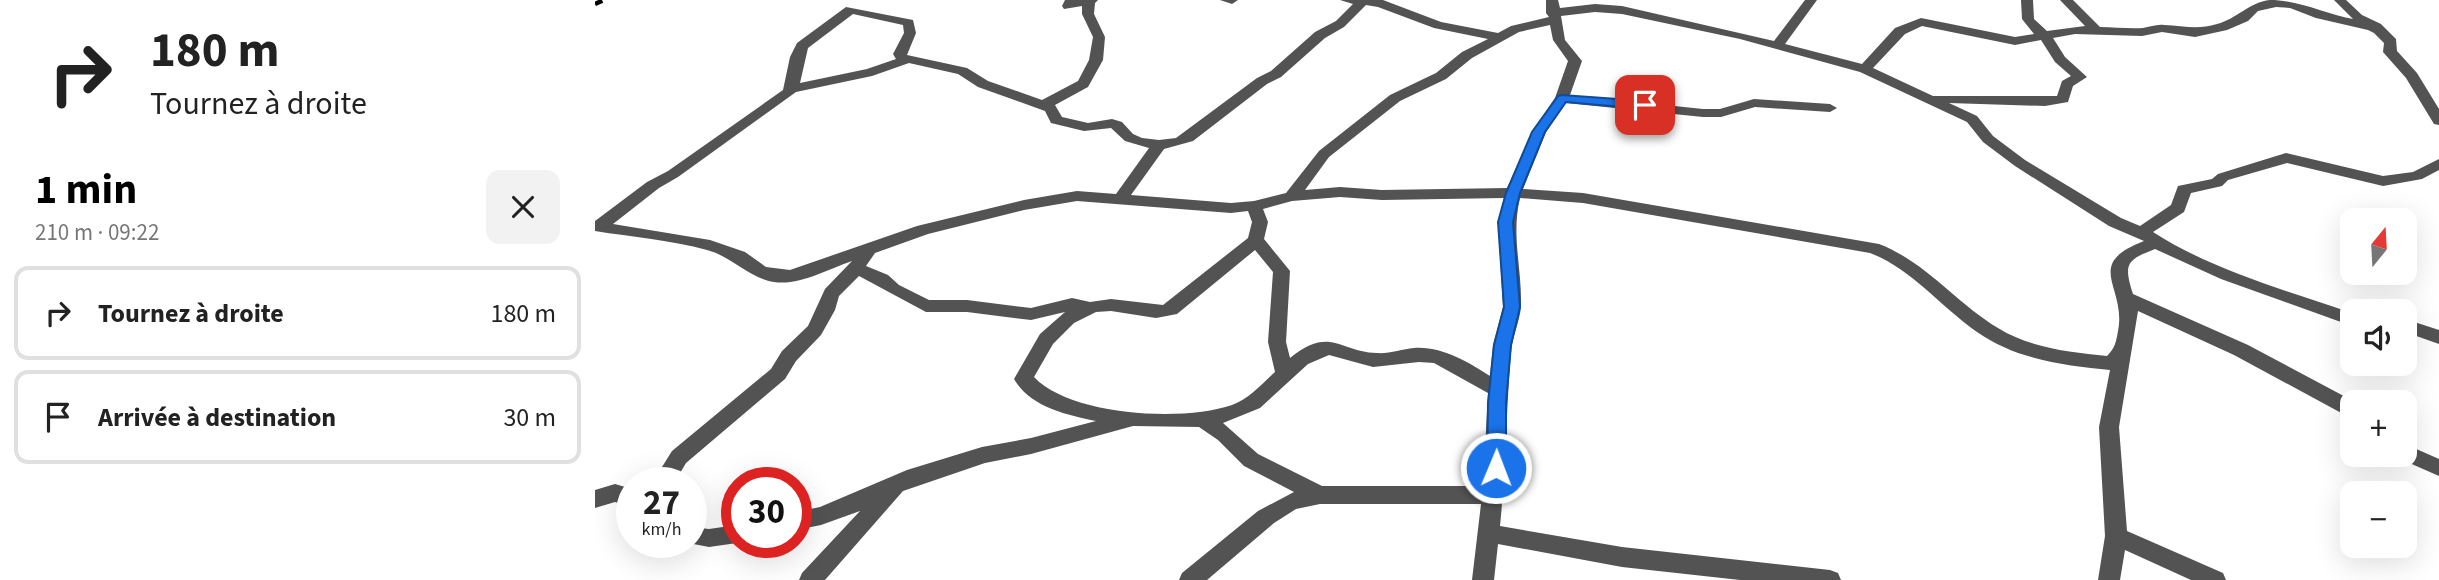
<!DOCTYPE html>
<html lang="fr">
<meta charset="utf-8">
<style>
:root{--surface:#fff;--page:#f2f2f2;--text:#222;--muted:#767676;--line:#e0e0e0;--accent:#000}
body{margin:0;font-family:"Source Sans 3",sans-serif;background:var(--page);color:var(--text);height:100vh;display:flex;flex-direction:column;font-size:26px;white-space:nowrap}
*{box-sizing:border-box;margin:0}
p{font-size:23px;color:var(--muted)}
.icon{flex:none;width:38px;height:38px;fill:none;stroke:currentColor;stroke-width:2;stroke-linecap:round;stroke-linejoin:round}
.map{position:relative;flex:1;overflow:hidden}
.sheet{display:flex;flex-direction:column;background:var(--surface);width:595px}
.sheet>*{flex:none}
.guide{background:#fff;color:var(--text);overflow:hidden}
.needle{width:46px;rotate:18deg}
.controls{position:absolute;left:1745px;top:208px;display:grid;gap:14px}
.controls a{display:grid;place-items:center;width:77px;height:77px;border-radius:14px;background:var(--surface);box-shadow:0 7px 28px #0002;font-size:35px}
.speed{position:absolute;left:21px;top:467px;display:flex;gap:14px;font-size:35px;font-weight:700;text-align:center}
.speed>*{display:grid;place-content:center;width:91px;height:91px;border-radius:50%;background:var(--surface);box-shadow:0 7px 28px #0002;line-height:1}
.speed small{font-size:18px;font-weight:400}
.speed .limit{border:10px solid #d22;background:#fff;color:#111}
.pin{position:absolute;display:grid;place-items:center;width:60px;height:60px;color:#fff;margin:-30px;border-radius:14px;box-shadow:0 4px 10px #0006}
.me{position:absolute;width:77px;margin:-38px;rotate:1deg;stroke-linejoin:round;filter:drop-shadow(0 0 5px #0008)}
.turn{display:flex;align-items:center;gap:24px;height:147px;padding:0 35px;font-size:32px}
.turn .icon{width:91px;height:91px;stroke-width:2.5}
.turn b{display:block;font-size:49px;line-height:60px}
.round{display:grid;place-items:center;flex:none;width:74px;height:74px;border-radius:14px;background:var(--page)}
.headline{display:flex;align-items:center;justify-content:space-between;height:119px;padding:0 35px}
h1{font-size:42px;font-weight:700;line-height:52px;color:var(--accent)}
ul{padding:0;list-style:none}
li{display:flex;align-items:center;gap:21px;height:94px;margin:0 14px 10px;padding:0 21px;border:4px solid var(--line);border-radius:14px}
li div{flex:1}
li b{display:block;font-size:26px}
li em{font-style:normal}
main{display:flex;flex:1;min-height:0}
.map>svg:first-child{display:block}
.lines{fill:none;stroke-linecap:round;stroke-linejoin:round}
.minor{fill:#535353;fill-rule:evenodd}
.rail{stroke:#000;stroke-width:4.5;stroke-dasharray:8 2.5 2 2.5;stroke-linecap:butt}
.route{fill:#1a73e8;stroke:#114b97;stroke-width:2}
</style>
<main>
<section class="sheet">
<div class="guide">
<div class="turn"><svg class="icon" aria-label="right" viewBox="0 0 24 24"><path d="M7 20v-9h11M14 6l5 5-5 5"/></svg><div><b>180 m</b>Tournez à droite</div></div>
</div>
<div class="headline"><div><h1>1 min</h1><p>210 m · 09:22</p></div><a class="round"><svg class="icon" aria-label="close" viewBox="0 0 24 24"><path d="M6 6l12 12M18 6L6 18"/></svg></a></div>
<ul>
<li><svg class="icon" aria-label="right" viewBox="0 0 24 24"><path d="M7 20v-9h11M14 6l5 5-5 5"/></svg><div><b>Tournez à droite</b></div><em>180 m</em></li>
<li><svg class="icon" aria-label="arrive" viewBox="0 0 24 24"><path d="M6 21V4h12l-3 4 3 4H6"/></svg><div><b>Arrivée à destination</b></div><em>30 m</em></li>
</ul>
</section>
<div class="map">
<svg width="1844" height="580" viewBox="0 0 1844 580">
<rect width="100%" height="100%" fill="#fff"/>
<g class="lines">
<!-- minor -->
<path class="minor" d="M470,0H503L500,3L499,14L510,37L508,60L493,87L460,105L467,117L493,123L517,119L527,122L538,134L547,138L564,140L581,138L662,78L676,71L720,32L741,21L758,4L745,0H788L846,22L903,33L916,26L954,17L951,13V0H963L965,8L1000,4L1027,6L1179,41L1210,0H1222L1190,44L1267,64L1300,28L1326,18L1420,37L1439,34L1427,19L1426,0H1438L1439,19L1452,31L1490,26L1465,0H1478L1505,27C1519,27 1534,29 1548,28C1555,27 1562,24 1569,25C1589,26 1603,30 1622,24C1642,19 1654,2 1675,0C1704,0 1730,14 1758,19L1739,0H1751L1767,15L1786,24L1801,39L1802,51L1822,73L1844,109V125L1839,124L1811,78L1788,52L1789,43L1779,33L1773,30L1721,18L1695,8L1681,7L1663,11L1653,21L1632,30L1600,37L1567,32L1547,36L1480,34L1458,38L1470,57L1492,77L1478,86L1473,102L1450,106L1354,103L1382,116L1398,136L1430,160L1526,218L1545,226L1576,205L1583,186L1617,179L1623,174L1691,153L1788,176L1818,172L1844,159V170L1827,179L1788,186L1692,163L1633,180L1627,186L1596,193L1589,212L1558,232C1617,270 1690,290 1757,313V326L1626,279L1560,249C1532,260 1528,263 1538,294L1653,345L1760,402H1757V418L1750,415L1639,355L1543,311L1524,427L1532,531L1628,573L1631,580H1596L1530,550L1525,580H1503L1510,536L1504,427L1515,370C1470,366 1420,359 1382,332C1346,307 1317,269 1275,253L988,203L925,198C916,236 927,268 926,306C925,321 917,337 916,353C911,411 911,468 905,526L1027,547L1235,570L1243,573L1246,580H1145L1027,567L903,544L899,580H877L886,504H725L701,509L679,523L612,580H584L587,573L663,511L699,492L649,466L623,440L604,427L538,426L436,454L390,463L308,491L230,580H204L207,573L265,511L226,525L201,530V512L225,507L312,470L387,447L436,438L501,421C472,415 435,407 419,379L445,334L470,312L436,320L372,312H331L264,276L244,296L240,310L226,335L201,361L190,379L91,463L79,483H57L77,451L176,369L187,351L213,326L230,289L257,261C233,269 204,286 179,282C154,278 136,256 112,250C76,240 37,237 0,231V221L52,182L73,171L188,90L195,57L202,43L251,7L318,20L321,33L312,55L372,68L393,81L447,100L483,81L494,60L498,37L487,14V6L469,9L467,6ZM771,5L783,7L839,28L893,39L867,52L841,73L795,95L724,151L691,193L659,201L636,203L536,195L569,149L598,141L672,84L686,77L730,38L749,27ZM1000,12L1027,14L1145,39L1265,72L1372,122L1388,142L1420,166L1514,226L1549,241C1487,265 1532,286 1523,331C1521,342 1520,348 1512,356C1475,352 1435,348 1403,328C1361,303 1331,262 1284,244L988,193L928,189L951,132L971,103L1108,117H1126L1160,107L1235,112L1242,108L1235,104L1159,99L1125,109H1108L975,95L987,61L970,40L966,16ZM258,14L308,25L309,33L298,54L301,59L272,69L205,83L213,48ZM955,25L958,40L973,61L960,98L937,132L912,188L787,190L745,187L710,190L734,157L805,101L851,79L877,58L924,32ZM1327,26L1420,45L1446,40L1460,62L1476,76L1467,81L1462,96H1338L1278,68L1310,34ZM314,63L363,74L383,87L450,111L456,123L489,131L516,128L530,141L554,148L521,194L482,191L429,200L322,226L195,270L171,267L150,252L115,240L18,224L64,188L83,177L201,92L277,76ZM745,197L787,200L909,198L903,222L908,307L898,345L895,376C873,362 847,346 819,348C807,349 794,354 782,353C745,352 735,325 695,358L691,342L695,271L669,239L673,222L668,209L697,201ZM482,201L636,213L653,211L657,222L653,238L568,305L516,299L495,302L477,298L436,308L372,300H334L304,285L293,275L271,266L280,253L333,234L429,210ZM660,250L678,272L673,342L680,372C667,384 654,399 637,405C588,422 476,416 439,377L458,344L479,323L501,312L516,311L561,318L582,314ZM734,355L778,367L824,362L839,363L893,393L888,486H727L663,454L628,423L665,408L713,364Z
M625,0H643L637,4Z
M1810,319L1844,330V344L1810,332Z
M1810,444L1844,459V476L1803,458L1801,455H1810Z
M20,484L37,489V507L20,502L0,508V490Z
M142,525V542H145L142,543L114,547L88,542H96V527L114,529Z"/>
<!-- rail -->
<path class="rail" d="M0,4L9,0"/>
</g>
<!-- route -->
<path class="route" d="M967,95L1050,101L1056,105L1050,109L971,102L950,132L925,193L918,222L925,307L916,345L911,403V468L908,473L901,475L895,473L892,468L893,403L899,345L909,307L903,222L911,193L937,132L963,96Z"/>
</svg>
<div class="controls">
<a><svg class="needle" viewBox="-14 -14 28 28"><path d="M0-13l5 13h-10z" fill="#e53935"/><path d="M0 13l5-13h-10z" fill="#767676"/></svg></a>
<a><svg class="icon" aria-label="sound" viewBox="0 0 24 24"><path d="M4 9h4l5-4v14l-5-4H4zM17 9q2 3 0 6"/></svg></a>
<a>+</a>
<a>−</a>
</div>
<div class="speed"><div>27<small>km/h</small></div><div class="limit">30</div></div>
<div class="pin" style="left:1050px;top:105px;background:#d93025"><svg class="icon" aria-label="arrive" viewBox="0 0 24 24"><path d="M6 21V4h12l-3 4 3 4H6"/></svg></div>
<svg class="me" style="left:901px;top:468px" viewBox="-20 -20 40 40"><circle r="17" fill="#1a73e8" stroke="#fff" stroke-width="3"/><path d="M0-11L8 9 0 5-8 9z" fill="#fff"/></svg>
</div>
</main>
